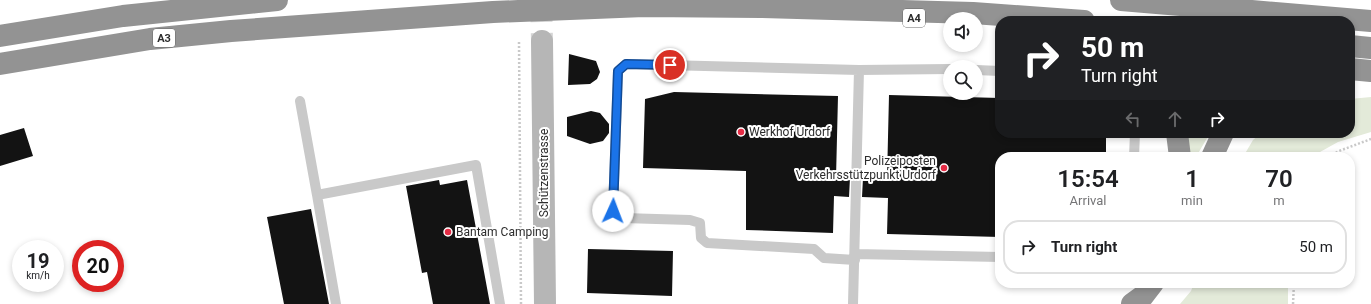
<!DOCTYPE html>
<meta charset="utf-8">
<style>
:root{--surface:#fff;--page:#f2f2f2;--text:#202124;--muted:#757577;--line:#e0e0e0}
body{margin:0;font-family:Roboto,sans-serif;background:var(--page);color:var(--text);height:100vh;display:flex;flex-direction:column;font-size:15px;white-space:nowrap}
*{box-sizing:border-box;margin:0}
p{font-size:13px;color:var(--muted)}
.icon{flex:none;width:22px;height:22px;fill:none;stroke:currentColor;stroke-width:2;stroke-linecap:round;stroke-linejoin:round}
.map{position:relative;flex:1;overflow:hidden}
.panel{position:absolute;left:995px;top:152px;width:360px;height:136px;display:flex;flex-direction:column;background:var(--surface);border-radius:16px;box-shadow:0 2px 6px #0003}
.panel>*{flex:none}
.hud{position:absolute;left:995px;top:16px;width:360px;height:122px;border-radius:16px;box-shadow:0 2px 6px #0003;background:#202124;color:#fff;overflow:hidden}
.fabs{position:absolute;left:943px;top:12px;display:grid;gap:8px}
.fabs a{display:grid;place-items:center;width:40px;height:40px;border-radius:50%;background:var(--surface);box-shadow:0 2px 6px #0003;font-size:20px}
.speed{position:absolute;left:12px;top:240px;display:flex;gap:8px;font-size:20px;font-weight:700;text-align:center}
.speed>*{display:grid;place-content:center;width:52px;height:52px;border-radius:50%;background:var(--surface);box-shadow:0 2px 6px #0003;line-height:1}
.speed small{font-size:10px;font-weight:400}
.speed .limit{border:6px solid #d22;background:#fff;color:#111}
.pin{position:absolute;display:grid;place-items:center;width:34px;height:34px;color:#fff;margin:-17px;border:2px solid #fff;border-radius:50%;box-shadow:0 1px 4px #0007}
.me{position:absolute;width:44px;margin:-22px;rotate:2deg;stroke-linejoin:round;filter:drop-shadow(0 0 3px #0008)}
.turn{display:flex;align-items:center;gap:14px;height:84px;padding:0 20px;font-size:18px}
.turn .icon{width:52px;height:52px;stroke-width:2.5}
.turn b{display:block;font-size:28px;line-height:34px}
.lanes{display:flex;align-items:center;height:38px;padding:0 20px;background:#0003;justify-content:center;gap:20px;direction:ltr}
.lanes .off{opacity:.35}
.eta{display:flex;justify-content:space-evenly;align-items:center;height:68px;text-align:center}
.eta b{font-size:24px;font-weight:600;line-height:28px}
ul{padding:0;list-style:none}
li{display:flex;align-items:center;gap:12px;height:54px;margin:0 8px 6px;padding:0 12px;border:2px solid var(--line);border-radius:16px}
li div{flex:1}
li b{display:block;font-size:15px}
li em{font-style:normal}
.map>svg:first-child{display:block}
.green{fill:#e3ead9}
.building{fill:#131313}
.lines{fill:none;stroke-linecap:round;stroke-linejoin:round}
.secondary-tunnel{stroke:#d5d5d5;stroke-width:22;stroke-dasharray:22 11;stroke-linecap:butt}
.path{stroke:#c9c9c9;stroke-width:2.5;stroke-dasharray:2 2;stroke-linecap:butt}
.service{stroke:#c9c9c9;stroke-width:10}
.secondary{stroke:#b6b6b6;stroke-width:22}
.motorway{stroke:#939393;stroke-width:22}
.route-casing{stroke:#114b97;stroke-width:10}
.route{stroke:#1a73e8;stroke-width:7}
.poi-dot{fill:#e52c45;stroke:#fff;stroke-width:1.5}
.labels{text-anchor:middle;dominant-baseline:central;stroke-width:4;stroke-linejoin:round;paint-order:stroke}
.shield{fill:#fff;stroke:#6b6b6b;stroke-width:1}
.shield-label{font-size:11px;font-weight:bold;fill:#2c2c2c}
.poi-label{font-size:12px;fill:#2c2c2c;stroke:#fff;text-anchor:start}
.street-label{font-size:12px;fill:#2c2c2c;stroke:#fff}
</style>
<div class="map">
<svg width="1371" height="304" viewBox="0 0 1371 304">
<rect width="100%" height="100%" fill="#fff"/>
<!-- green -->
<path class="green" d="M1371,97V132L1338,142L1311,157H1243L1253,140L1261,133H1350V99Z
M1188,133H1210L1196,157H1189Z
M1194,283H1288V304H1180L1191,291Z"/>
<!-- building -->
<path class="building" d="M569,54L596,61L600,72L597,79L590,84L568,85Z
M674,92L838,96L836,178H850L849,197L834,196L833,233L746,230V171L643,168L645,99Z
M889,95L1000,98V133H1106V157H1000V237L887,234L888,198L862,197L863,178L887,179Z
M591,111L600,113L609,124V133L603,141L590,144L567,136V117Z
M24,128L33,156L0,166V135Z
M439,180L440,185L467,180L490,304H433L427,272L422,273L406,186Z
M311,209L329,304H284L267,217Z
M588,249L673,251L672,296L587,293Z"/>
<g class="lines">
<!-- secondary-tunnel -->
<path class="secondary-tunnel" d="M541,0L542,41"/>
<!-- path -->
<path class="path" d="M519,42L521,304
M1329,157L1339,151L1371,139
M1293,304L1294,283"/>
<!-- service -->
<path class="service" d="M976,70L1000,71
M300,101L317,195L476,165L500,304
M1134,157L1135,133
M317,195L336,304
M855,254L1000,257
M855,260L824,258L814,249L707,243L701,238L700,223L690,220L623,218L613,211L618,71L626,64L859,70L950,69
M853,304L859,70"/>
<!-- secondary -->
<path class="secondary" d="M542,41L545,304"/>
<!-- motorway -->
<path class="motorway" d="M1121,0L1371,21
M0,36L123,16L277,0
M1350,46L1371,48
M0,64L150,39L231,31L493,12L644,6L761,7L973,13L1084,21
M1350,69L1371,71
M1177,133L1180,157
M1212,157L1223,133
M1132,304L1143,296L1153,283"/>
</g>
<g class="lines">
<!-- route casing -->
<g class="route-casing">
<path id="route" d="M613,211L618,71L626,64L670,65"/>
</g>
<!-- route -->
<use href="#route" class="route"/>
</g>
<!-- markers -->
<g class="poi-dot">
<circle cx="741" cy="132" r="4"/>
<circle cx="944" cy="168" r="4"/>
<circle cx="448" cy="232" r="4"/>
</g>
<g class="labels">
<!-- shield labels -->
<g class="shield">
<rect x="903" y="9" width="22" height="18" rx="3"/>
<rect x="153" y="29" width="22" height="18" rx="3"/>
</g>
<g class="shield-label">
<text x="914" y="18">A4</text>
<text x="164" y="38">A3</text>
</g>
<!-- poi labels -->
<g class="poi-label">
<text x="749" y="132">Werkhof Urdorf</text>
<text x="936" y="161" text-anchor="end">Polizeiposten<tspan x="936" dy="14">Verkehrsstützpunkt Urdorf</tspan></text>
<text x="456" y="232">Bantam Camping</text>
</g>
<!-- street labels -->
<g class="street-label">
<text transform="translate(544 173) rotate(-90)">Schützenstrasse</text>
</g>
</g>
</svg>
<div class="fabs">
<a><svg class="icon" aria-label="sound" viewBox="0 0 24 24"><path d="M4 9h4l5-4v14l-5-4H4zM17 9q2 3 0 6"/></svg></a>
<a><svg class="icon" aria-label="search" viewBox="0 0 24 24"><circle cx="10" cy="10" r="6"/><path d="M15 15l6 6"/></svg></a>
</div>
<div class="speed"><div>19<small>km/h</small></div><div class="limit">20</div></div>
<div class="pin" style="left:670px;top:65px;background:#d93025"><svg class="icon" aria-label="arrive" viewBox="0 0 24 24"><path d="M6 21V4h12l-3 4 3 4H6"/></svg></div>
<svg class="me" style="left:613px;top:211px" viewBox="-20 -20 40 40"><circle r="19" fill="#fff"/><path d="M0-13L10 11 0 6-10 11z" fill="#1a73e8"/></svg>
<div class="hud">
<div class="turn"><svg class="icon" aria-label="right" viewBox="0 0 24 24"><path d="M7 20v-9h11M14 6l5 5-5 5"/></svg><div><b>50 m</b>Turn right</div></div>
<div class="lanes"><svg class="icon off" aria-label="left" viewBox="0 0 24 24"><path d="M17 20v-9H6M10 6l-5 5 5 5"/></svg><svg class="icon off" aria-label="ahead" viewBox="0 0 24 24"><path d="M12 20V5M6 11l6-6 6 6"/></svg><svg class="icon" aria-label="right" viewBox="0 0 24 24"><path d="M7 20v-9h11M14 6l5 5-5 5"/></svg></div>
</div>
<section class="panel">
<div class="eta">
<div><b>15:54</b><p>Arrival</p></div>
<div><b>1</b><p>min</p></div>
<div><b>70</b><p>m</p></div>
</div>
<ul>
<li><svg class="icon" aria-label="right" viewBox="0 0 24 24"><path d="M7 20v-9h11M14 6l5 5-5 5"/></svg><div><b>Turn right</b></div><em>50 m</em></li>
</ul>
</section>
</div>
